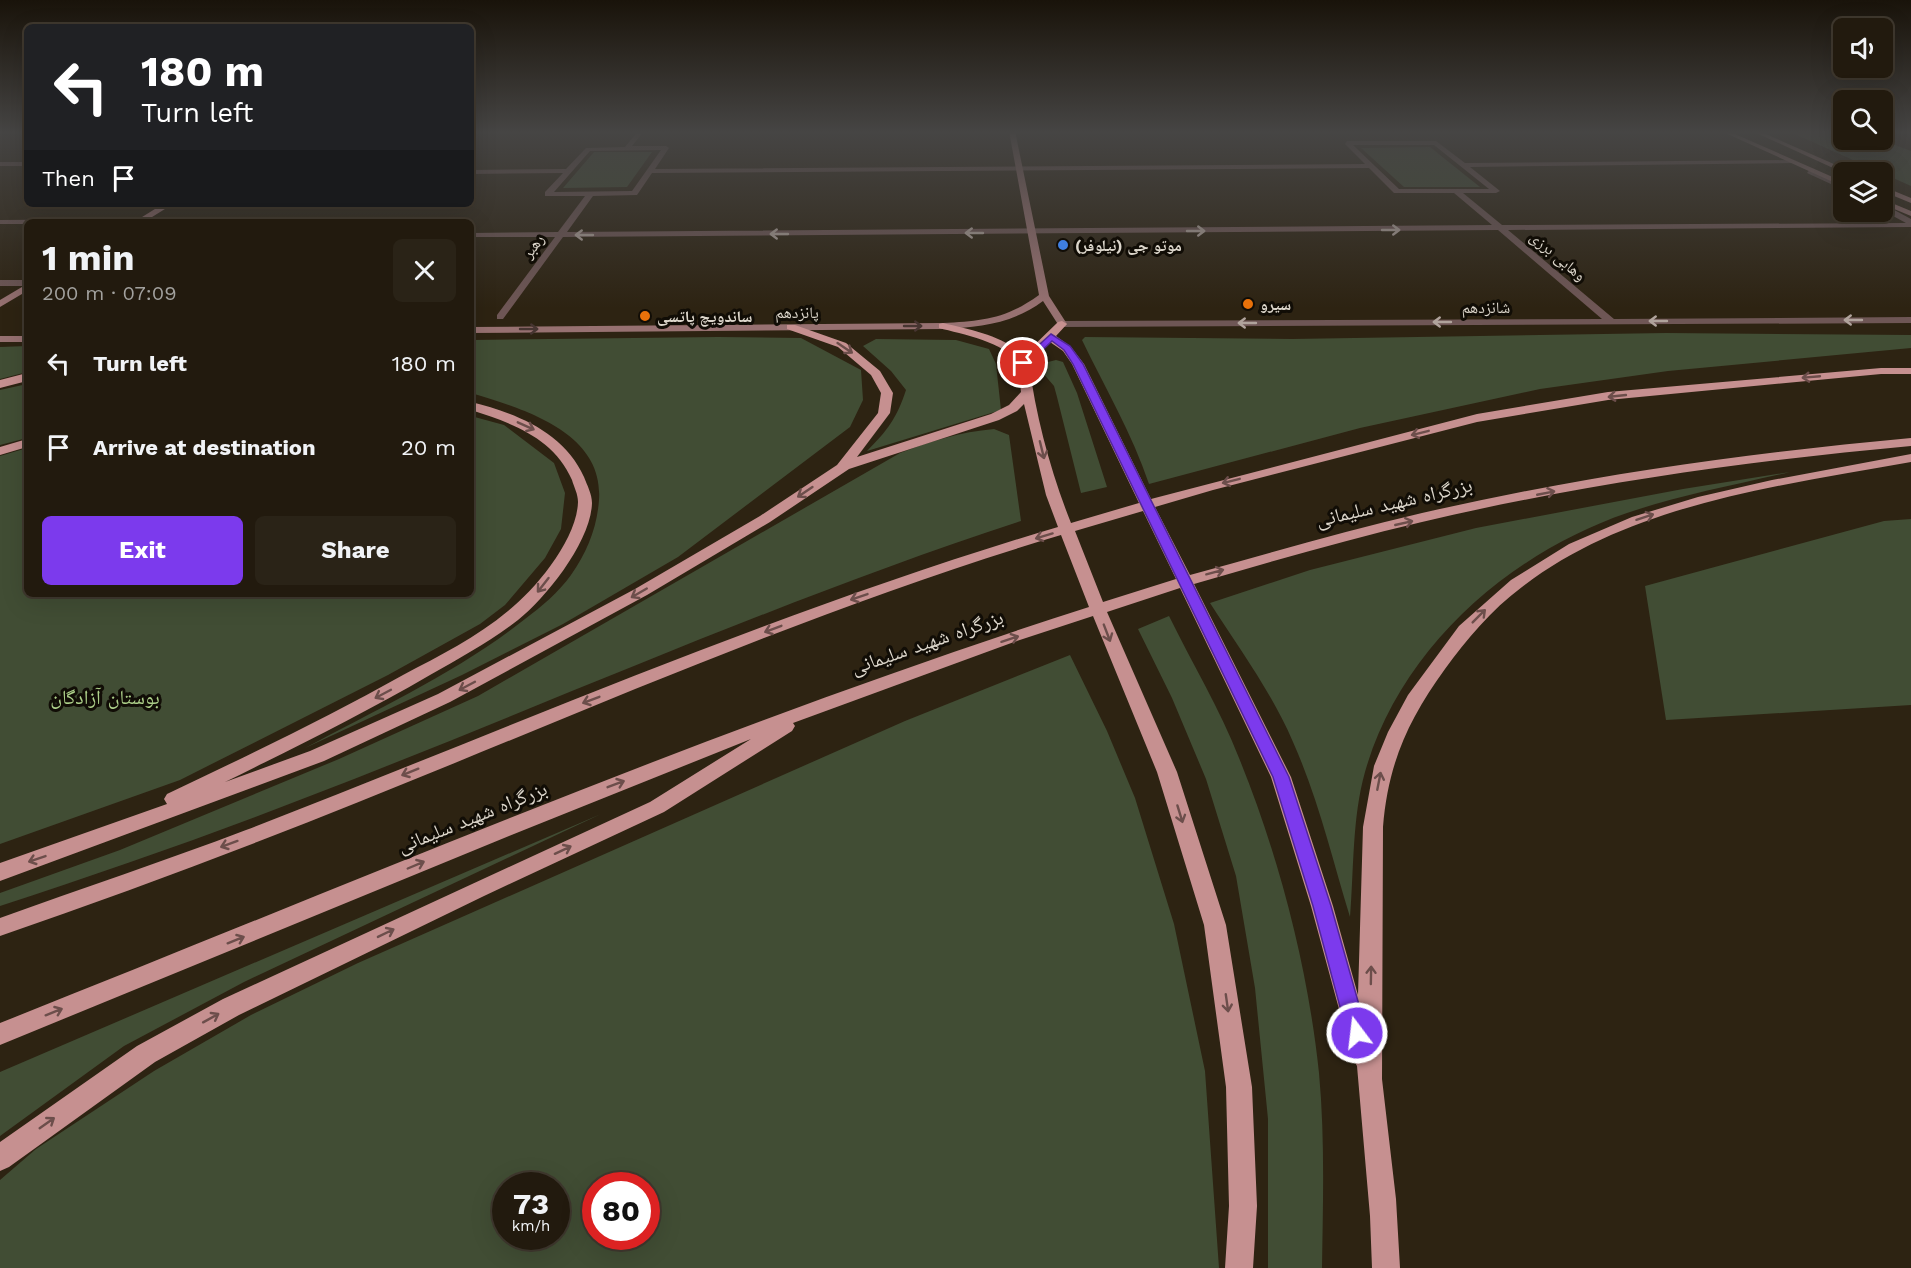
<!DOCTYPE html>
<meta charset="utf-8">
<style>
:root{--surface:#221a0e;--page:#2a2317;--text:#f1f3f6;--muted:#a2a19e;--line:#3f382e;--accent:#7c3aed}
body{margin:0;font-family:"Work Sans","Noto Naskh Arabic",sans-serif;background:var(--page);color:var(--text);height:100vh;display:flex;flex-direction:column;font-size:22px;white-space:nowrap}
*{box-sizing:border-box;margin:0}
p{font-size:20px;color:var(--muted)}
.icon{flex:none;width:33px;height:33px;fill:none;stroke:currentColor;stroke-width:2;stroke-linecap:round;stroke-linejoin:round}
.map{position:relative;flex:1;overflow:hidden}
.sheet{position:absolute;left:24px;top:219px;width:450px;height:378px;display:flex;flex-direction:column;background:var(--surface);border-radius:9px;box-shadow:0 6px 24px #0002,0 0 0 2px var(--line)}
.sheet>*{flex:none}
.hud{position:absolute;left:24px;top:24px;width:450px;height:183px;border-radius:9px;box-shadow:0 6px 24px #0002,0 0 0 2px var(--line);background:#202124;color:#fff;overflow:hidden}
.fabs{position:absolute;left:1833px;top:18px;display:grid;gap:12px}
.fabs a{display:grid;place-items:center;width:60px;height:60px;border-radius:9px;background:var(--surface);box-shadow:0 6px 24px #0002,0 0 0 2px var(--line);font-size:30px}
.speed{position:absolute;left:492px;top:1172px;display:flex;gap:12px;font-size:30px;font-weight:700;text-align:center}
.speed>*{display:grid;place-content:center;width:78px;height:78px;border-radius:50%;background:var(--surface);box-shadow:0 6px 24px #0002,0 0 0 2px var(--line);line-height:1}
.speed small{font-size:15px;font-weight:400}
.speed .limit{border:9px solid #d22;background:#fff;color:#111}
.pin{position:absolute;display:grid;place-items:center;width:51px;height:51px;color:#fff;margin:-26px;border:3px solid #fff;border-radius:50%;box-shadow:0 2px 6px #0007}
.me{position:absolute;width:66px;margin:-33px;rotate:345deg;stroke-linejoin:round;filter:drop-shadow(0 0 4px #0008)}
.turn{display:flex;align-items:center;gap:21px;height:126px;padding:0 18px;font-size:27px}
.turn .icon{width:78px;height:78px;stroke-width:2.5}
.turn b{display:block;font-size:42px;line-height:51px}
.then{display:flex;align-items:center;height:57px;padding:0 18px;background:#0003;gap:12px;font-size:22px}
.round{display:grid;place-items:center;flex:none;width:63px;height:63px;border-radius:9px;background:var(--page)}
.head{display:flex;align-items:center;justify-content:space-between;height:102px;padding:0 18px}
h1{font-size:36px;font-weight:700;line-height:45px}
.cta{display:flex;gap:12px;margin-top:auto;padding:12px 18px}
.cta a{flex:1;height:69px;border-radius:9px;background:var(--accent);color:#fff;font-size:24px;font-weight:700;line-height:69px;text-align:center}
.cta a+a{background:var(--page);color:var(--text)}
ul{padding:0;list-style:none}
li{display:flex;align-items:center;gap:18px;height:84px;padding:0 18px}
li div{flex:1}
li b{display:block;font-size:22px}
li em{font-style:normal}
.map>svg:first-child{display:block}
.green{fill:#414d34;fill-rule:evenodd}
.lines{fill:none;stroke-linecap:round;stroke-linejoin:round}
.minor{fill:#6e5655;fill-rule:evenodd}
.secondary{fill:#977171;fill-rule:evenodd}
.trunk{fill:#c69090;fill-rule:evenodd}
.oneway{stroke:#b0a39c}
.oneway2{stroke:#473531}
.oneway3{stroke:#6c4e4b}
.route{fill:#7c3aed;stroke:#51269a;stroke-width:1.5}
.shop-dot{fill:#3f7fe0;stroke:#110d06;stroke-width:2}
.food-dot{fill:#e8710a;stroke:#110d06;stroke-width:2}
.labels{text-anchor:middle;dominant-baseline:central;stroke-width:6;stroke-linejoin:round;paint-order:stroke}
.far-poi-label{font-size:16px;font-weight:bold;fill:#dcd6cb;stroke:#110d06;text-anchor:start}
.far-street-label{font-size:16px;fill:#dcd6cb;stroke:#110d06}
.street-label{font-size:20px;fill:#dcd6cb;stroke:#110d06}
.park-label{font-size:20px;fill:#aed18a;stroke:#110d06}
</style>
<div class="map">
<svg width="1911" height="1268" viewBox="0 0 1911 1268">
<rect width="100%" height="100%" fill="#2d2312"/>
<!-- green -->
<path class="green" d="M1788,131H1843L1844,140H1882L1911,151V186Z
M1430,147L1480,187H1404L1361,148Z
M594,152H652L627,187L563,188Z
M1666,333L1911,335V348L1668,371L1540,389L1360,428L1149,484C1132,433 1105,388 1082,340L1085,337L1292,339Z
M718,337L801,338L861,370L863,400L850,427L678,557L563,624L462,675L305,748C379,708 458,672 525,619C541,607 559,592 571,575C587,552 597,528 599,500C604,432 523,409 471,393V340Z
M876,339L956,340L989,349L996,364L1001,410L867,451C887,431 897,418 906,390L891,371L863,346Z
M27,346V372L0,379V347Z
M1056,360L1063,362L1077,393L1107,487L1081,493L1057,397L1054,386L1042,372L1044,363Z
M27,384V438L0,445V390Z
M471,416L504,425L554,463L565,493L561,529L545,558L505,605L480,624L388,675L180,780L0,844V456L27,448V594H471Z
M994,429L1009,435L1021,521C779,600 547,705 310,796C208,836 104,872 0,906V893L120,850L339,759L478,696L900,453C931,441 960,432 994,429Z
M1790,472C1735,485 1680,495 1627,513C1508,554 1400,649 1365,772C1352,818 1354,870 1350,917C1332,858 1318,798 1293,742C1272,693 1239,648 1210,603L1310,570L1476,528L1683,489Z
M1911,519V705L1666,720L1645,586L1884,521Z
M1169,616C1192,663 1220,709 1239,758C1279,856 1308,968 1319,1073C1325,1137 1323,1204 1322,1268H1268V1119L1255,988L1236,876L1206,779L1172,698L1138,629Z
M1070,655L1107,731L1135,798L1174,924L1205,1071L1219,1268H0V1180L36,1149L154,1071L251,1015L358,963L905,721ZM506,1185H556V1236H506ZM596,1185H646V1236H596Z
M601,814L244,982L124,1046L0,1136V1072Z"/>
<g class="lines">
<!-- minor -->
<path class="minor" d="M638,131H644L632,146H666L669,148L655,169L1365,164L1345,144L1347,141H1436L1465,163L1792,160L1794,163L1470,167L1500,191L1496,193H1463L1502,225L1906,223L1882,210V205H1885L1911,219V227L1508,230L1614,319L1911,317V323L1062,327L1057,324L1062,321L1602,319L1498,230L563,237L503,319H497V315L555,237H471V233L558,232L585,196H545V192L563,173L471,174V170L566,169L586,148L625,147ZM1353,145H1434L1489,189H1399ZM661,150L632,191L554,192L590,151ZM1369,168L1394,193H1454L1492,225L567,232L593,196L637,195L652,173Z
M0,162H27V166H0Z
M1810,169L1844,185V190L1807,173Z
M139,219L142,222H27V224H0V220Z
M0,280H27V286H0Z"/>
<!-- secondary -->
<path class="secondary" d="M1009,131H1015L1049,296L1067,324L1065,326H1059L1043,301C1012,324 980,327 943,329L471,333V327L943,323C982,321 1006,319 1039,295Z
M1721,131H1728L1844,182V187Z
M1752,131H1759L1852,172L1844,173Z
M1882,186L1911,198V203L1882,191Z
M1882,199L1911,211V216L1882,204Z
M163,204H173L144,222H134Z
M27,284V291L0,307V300Z
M0,336H27V342H0Z"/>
<!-- trunk -->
<path class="trunk" d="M1062,321L1067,324L1056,336L1071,347L1084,364L1151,499L1477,414L1608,392L1881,368H1911V374H1881L1608,400L1477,422L1213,490L1155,507L1190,575C1267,554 1344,531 1422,513C1583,476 1746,453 1911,438V446C1746,461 1583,484 1422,522C1345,540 1270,562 1194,584L1291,777L1333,906L1358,995L1363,827L1374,766L1388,732L1408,695L1459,626L1511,580L1569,544L1632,517L1698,497L1772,480L1911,454V462C1779,486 1631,503 1522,587C1491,610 1467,639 1445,669C1408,720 1388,764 1383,827L1382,1079L1396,1199L1400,1268H1372L1370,1216L1357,1066L1352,1057L1311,906L1271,777L1180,588L1107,612L1177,772L1226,925L1252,1087L1257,1206L1253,1268H1225L1229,1206L1226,1087L1204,925L1157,772L1093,616L1014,642L793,723L795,726L792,731L664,812L484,896L239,1015L155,1062L9,1167L0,1171V1142L137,1046L223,999L650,802L751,739L509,836L0,1045V1023C361,880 719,725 1089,607L1061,535C786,617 525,739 257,842C172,875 86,906 0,936V918C82,888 165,861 246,830C515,726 781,609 1058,527L1046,495L1024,404L1017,411L999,420L849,469L770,522L647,595L450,702L324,761L0,881V863L167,804L164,799L167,794C247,756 326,718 403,675C439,656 477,637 508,611C536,589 577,539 578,502C578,494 574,487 572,480C554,438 512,423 471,410V402C516,413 564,432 584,477C587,485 592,494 592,503C591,541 547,597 518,620C491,641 460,658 430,675C363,714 294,748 225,782L310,751L438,694L635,589L760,516L837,465L878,413L881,393L871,375L838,347L787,329V325H795L846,343L880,371L893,393L890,413L857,457L991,414L1009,405L1021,392C1020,384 1021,371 1017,364C1007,342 961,334 939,328V324L943,323C971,330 1003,335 1023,356L1058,322ZM1050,342L1063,351L1072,364L1139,503L1071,523C1051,473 1036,417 1029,364ZM1143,511L1176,579L1103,602L1075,531Z
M27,373V381L0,388V380Z
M27,439V447L0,455V447Z"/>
</g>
<!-- one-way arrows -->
<defs><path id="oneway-shaft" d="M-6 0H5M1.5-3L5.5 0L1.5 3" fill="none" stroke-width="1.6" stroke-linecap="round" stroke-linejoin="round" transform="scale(1.5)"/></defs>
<g class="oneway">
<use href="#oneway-shaft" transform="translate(1391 230)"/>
<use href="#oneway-shaft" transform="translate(1196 231)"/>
<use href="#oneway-shaft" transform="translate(974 233) rotate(180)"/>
<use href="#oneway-shaft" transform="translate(779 234) rotate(180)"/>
<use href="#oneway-shaft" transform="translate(584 235) rotate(180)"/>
<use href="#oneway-shaft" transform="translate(1853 320) rotate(180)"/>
<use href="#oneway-shaft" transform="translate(1658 321) rotate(180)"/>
<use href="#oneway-shaft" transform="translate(1442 322) rotate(180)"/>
<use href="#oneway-shaft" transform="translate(1247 323) rotate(180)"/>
</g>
<g class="oneway2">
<use href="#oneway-shaft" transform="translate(913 326)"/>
<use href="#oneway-shaft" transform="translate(529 329)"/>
</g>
<g class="oneway3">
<use href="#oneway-shaft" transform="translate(845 348) rotate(34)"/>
<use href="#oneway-shaft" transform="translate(1811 377) rotate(175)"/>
<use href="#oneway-shaft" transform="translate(1617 396) rotate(174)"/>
<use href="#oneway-shaft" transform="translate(526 426) rotate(24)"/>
<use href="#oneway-shaft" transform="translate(1420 433) rotate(166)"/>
<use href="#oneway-shaft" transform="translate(1042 450) rotate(76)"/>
<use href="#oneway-shaft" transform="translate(1231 481) rotate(166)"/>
<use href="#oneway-shaft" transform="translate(805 492) rotate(146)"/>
<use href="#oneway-shaft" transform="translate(1546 493) rotate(-11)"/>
<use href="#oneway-shaft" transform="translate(1645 517) rotate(-18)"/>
<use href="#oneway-shaft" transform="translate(1404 523) rotate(-13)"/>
<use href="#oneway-shaft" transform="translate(1044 536) rotate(163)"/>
<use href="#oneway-shaft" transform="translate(1215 572) rotate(-15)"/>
<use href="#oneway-shaft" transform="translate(543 585) rotate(128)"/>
<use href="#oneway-shaft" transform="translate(639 593) rotate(150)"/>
<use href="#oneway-shaft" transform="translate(859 597) rotate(161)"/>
<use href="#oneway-shaft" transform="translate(1479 616) rotate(-45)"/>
<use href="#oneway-shaft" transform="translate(773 629) rotate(159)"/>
<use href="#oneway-shaft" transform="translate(1107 633) rotate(69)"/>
<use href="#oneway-shaft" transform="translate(1010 639) rotate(-18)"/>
<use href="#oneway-shaft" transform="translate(467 686) rotate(152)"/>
<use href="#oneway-shaft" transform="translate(383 694) rotate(152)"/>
<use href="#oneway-shaft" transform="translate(591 700) rotate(159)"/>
<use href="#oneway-shaft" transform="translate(410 772) rotate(158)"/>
<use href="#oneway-shaft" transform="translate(1379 781) rotate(-79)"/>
<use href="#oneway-shaft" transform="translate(616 784) rotate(-21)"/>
<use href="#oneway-shaft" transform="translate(1180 814) rotate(73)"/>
<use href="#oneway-shaft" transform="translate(229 844) rotate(160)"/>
<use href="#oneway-shaft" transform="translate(563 850) rotate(-25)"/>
<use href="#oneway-shaft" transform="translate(37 859) rotate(161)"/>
<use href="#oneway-shaft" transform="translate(416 865) rotate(-23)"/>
<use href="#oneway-shaft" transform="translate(386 933) rotate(-26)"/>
<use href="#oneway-shaft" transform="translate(236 940) rotate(-22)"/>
<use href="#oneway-shaft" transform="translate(1371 975) rotate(-89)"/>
<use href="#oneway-shaft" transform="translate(1227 1003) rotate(82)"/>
<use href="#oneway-shaft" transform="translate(54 1012) rotate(-22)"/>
<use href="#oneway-shaft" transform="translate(211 1018) rotate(-29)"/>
<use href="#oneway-shaft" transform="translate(47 1123) rotate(-35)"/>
</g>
<!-- sky -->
<linearGradient id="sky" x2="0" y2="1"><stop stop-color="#19130a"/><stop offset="0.43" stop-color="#464544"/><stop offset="1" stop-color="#464544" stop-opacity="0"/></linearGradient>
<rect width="1911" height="308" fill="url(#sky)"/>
<!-- route -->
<path class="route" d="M1051,334L1070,346L1083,364L1289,777L1331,906L1367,1033L1364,1040L1357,1042L1350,1040L1347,1033L1313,906L1273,777L1073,364L1064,350L1052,341L1027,365L1019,363Z"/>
<!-- markers -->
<circle class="shop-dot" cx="1063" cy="245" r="6"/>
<g class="food-dot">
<circle cx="1248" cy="304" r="6"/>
<circle cx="645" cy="316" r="6"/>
</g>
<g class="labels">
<!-- far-poi labels -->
<g class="far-poi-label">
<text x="1075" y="245">موتو جی (نیلوفر)</text>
<text x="1260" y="304">سیرو</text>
<text x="657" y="316">ساندویچ پاتسی</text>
</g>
<!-- far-street labels -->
<g class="far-street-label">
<text transform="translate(533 246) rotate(-54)">رهبر</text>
<text transform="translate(1558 256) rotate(40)">وهابی برزی</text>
<text x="1486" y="307">شانزدهم</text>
<text x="797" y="312">پانزدهم</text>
</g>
<!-- street labels -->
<g class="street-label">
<text transform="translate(1394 502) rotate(-13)">بزرگراه شهید سلیمانی</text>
<text transform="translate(927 642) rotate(-19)">بزرگراه شهید سلیمانی</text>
<text transform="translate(472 817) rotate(-22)">بزرگراه شهید سلیمانی</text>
</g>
<!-- park labels -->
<g class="park-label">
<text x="105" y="697">بوستان آزادگان</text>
</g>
</g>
</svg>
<div class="fabs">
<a><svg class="icon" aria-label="sound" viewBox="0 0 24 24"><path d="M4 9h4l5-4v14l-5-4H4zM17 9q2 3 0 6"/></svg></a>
<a><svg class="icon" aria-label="search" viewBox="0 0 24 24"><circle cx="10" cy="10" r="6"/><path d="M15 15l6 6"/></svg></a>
<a><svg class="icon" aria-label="layers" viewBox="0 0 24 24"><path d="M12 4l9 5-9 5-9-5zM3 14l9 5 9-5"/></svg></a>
</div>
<div class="speed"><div>73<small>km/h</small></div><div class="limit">80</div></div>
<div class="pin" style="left:1023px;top:363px;background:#d93025"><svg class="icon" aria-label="arrive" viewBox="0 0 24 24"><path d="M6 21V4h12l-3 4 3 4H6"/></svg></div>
<svg class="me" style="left:1357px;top:1033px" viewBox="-20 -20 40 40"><circle r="17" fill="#7c3aed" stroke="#fff" stroke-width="3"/><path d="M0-11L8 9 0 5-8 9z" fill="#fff"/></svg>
<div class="hud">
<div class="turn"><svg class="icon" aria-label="left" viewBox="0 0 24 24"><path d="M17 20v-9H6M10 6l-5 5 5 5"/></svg><div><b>180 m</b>Turn left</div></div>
<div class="then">Then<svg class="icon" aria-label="arrive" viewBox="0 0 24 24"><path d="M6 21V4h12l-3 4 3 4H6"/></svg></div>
</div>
<section class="sheet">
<div class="head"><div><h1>1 min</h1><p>200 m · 07:09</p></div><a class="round"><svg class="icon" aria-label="close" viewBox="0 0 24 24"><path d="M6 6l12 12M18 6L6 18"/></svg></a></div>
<ul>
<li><svg class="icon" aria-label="left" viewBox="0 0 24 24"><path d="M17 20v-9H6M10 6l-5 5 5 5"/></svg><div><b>Turn left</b></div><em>180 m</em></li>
<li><svg class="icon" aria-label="arrive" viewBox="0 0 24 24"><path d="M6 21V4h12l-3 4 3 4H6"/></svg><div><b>Arrive at destination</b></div><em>20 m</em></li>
</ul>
<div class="cta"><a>Exit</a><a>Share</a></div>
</section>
</div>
